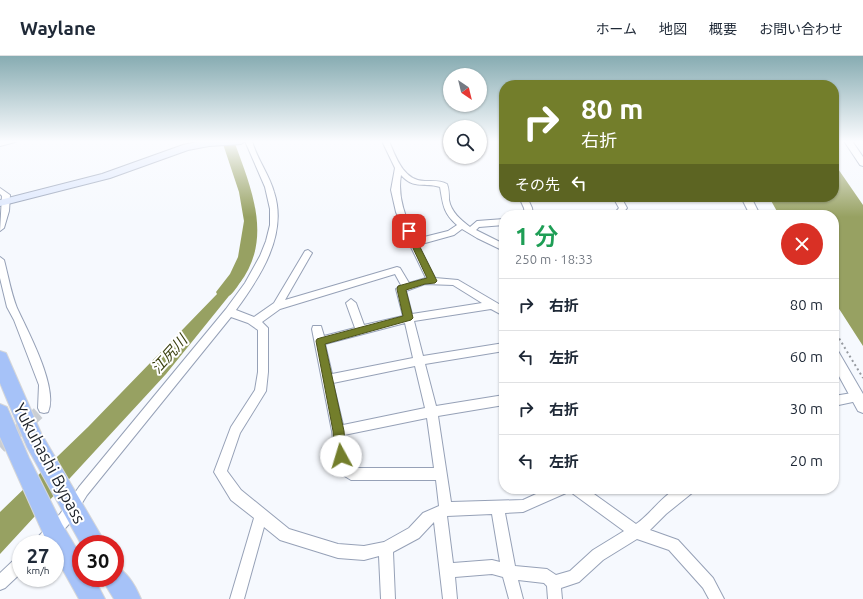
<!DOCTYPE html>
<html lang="ja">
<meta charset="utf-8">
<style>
:root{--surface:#fff;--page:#f2f2f3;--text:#1f2937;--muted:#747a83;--line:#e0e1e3}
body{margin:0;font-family:Ubuntu,"Noto Sans JP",sans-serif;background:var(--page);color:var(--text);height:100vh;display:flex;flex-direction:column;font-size:15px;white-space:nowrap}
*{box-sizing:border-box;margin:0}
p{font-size:13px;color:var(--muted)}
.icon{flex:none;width:22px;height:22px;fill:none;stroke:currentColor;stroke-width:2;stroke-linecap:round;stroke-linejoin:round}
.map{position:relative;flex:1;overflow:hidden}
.drawer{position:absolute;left:499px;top:154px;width:340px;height:284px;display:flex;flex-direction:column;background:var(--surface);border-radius:16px;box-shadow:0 1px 3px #0004}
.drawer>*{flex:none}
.top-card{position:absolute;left:499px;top:24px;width:340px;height:122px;border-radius:16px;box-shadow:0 1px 3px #0004;background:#737e2b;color:#fff;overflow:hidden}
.needle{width:26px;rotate:145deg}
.tools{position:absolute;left:443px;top:12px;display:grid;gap:8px}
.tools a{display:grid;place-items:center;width:44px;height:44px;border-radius:50%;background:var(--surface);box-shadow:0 1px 3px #0004;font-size:20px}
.speed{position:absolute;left:12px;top:479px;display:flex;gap:8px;font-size:20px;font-weight:700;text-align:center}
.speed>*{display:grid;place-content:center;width:52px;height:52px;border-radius:50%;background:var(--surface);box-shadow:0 1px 3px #0004;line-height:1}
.speed small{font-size:10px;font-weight:400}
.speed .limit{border:6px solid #d22;background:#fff;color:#111}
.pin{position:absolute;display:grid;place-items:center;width:34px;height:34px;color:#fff;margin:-17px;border-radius:8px;box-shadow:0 2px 6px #0006}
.me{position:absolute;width:44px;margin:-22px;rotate:354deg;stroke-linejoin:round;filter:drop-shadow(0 0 3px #0008)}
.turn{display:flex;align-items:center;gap:14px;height:84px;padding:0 16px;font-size:18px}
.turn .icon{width:52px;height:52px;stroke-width:2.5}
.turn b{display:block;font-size:28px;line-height:34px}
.then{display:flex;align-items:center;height:38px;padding:0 16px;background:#0003;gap:8px;font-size:15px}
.round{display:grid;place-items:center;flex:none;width:42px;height:42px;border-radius:21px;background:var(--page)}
.head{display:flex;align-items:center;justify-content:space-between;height:68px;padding:0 16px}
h1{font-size:24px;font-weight:600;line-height:30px;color:#1e9e55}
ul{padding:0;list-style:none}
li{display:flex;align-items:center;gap:12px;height:52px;padding:0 16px;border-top:1px solid var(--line)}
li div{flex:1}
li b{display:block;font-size:15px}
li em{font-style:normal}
header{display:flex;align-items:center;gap:24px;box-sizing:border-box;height:56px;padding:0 20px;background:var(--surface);border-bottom:1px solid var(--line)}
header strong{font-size:19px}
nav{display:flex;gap:22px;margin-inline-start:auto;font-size:14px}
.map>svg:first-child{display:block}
.water{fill:#97a162}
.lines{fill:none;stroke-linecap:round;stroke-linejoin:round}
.river{fill:#97a162;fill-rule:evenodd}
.minor-tunnel{stroke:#caced3;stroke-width:13;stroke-dasharray:13 6;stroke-linecap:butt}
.minor-casing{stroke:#96a1b7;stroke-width:2}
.tertiary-casing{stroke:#96a1b7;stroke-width:2}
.secondary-casing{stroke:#96a1b7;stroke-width:2}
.trunk-casing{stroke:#d6d7d8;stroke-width:2}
.path{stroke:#969aa0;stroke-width:2;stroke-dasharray:2 3;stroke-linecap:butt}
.minor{fill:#fff;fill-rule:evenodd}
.tertiary{fill:#fff;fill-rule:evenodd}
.secondary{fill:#dee8fd;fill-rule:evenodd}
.trunk{fill:#a6c2f8;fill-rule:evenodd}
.route{fill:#737e2b;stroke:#4b521c}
.labels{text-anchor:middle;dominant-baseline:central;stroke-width:4;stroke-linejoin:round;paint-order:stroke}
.water-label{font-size:15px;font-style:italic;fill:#3a400f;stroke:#fff}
.near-street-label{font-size:17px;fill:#1c2129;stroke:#fff}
</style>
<header>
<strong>Waylane</strong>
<nav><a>ホーム</a><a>地図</a><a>概要</a><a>お問い合わせ</a></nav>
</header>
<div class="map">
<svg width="863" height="543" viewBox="0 0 863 543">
<rect width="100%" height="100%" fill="#f6f9fe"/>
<!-- water -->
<path class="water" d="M834,107L863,149V290L834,245V159H779L769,141H834Z
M250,204L241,225L166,318L0,498V456L88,371Z"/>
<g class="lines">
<!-- river -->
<path class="river" d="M222,85H234C251,132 274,183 239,228C233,237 229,244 218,240L216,236L230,218L238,201L244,165L239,136Z"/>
<!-- minor-tunnel -->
<path class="minor-tunnel" d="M0,391L44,352"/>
<!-- minor casing -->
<g class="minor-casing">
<path id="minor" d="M16,85L15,86L0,90V86Z
M245,85H252C257,103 269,118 274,136C288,179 260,221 236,254L254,261L274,247L305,195L308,194L312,197L285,244L397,211L400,212L409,227L426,222L409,187L396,156L391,134L395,112L382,85H389C396,102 404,125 425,125C432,125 440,124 447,128C449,133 449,138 449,144C451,156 461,164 470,171L477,165L504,163V169L479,171L476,174L504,188V195L477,182L462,173L454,179L418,189L435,222L458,224L504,251V260L491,253L414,265L423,300L504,287V295L425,308L436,350L504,339V349L438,360L451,446L523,444L547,433H568L566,437L523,456L505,457L515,510L547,513L556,519L570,515L593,494L624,475L572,437L570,433H587L636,468C649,460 665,436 678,433C683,432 689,433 694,433L692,437L666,458L650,474L678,484L713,522L724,543H709L703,532L669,494L637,483L603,504L579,526L561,532L562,543H548L547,530L544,527L518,524L523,543H509L503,521L492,518L455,521L457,543H443L434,466L419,482L393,496L395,543H381L379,500L364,504L338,502L280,484L264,471L244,543H230L254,462L231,444L214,416L231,371L255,334L258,316V274L248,267L231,261L87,439L69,468L51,488H34L36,483L60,458L79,431L226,253L245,227L260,200L266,185L270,169V153L265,131ZM401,119C414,134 425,126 440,131C443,148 443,157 457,169L448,175L416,183C406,163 397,142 401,119ZM395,218L401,229L396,233L403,260L364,269L356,247L351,243L346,247L355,272L324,280L321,270H313L312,273L332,375L336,412L338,416L351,424H436L439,450L423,457L409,472L384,486L364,490L338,488L289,473L241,434L227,415L240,377L266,335L268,316V272L262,266L280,253ZM425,228L453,229L482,247L412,258L406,235ZM405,267L413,302L332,318L325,288ZM415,310L425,352L343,369L333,327ZM427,362L434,412H353L348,409L344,379ZM492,458L500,506L492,504L453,507L447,460Z
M0,132L10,139L9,155L4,172L0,175L2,140L0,138Z
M519,141H527L532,152L533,159H525L524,152Z
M613,141H621L627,152L621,159H613L619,152Z
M0,201L4,204C8,219 11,237 17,252C27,274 59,332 48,356L44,357L40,356L38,352L39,329L14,264L7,251L0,222Z
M858,336L862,338V344L834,350V340Z
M21,500V517L5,532L0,534V517L16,502Z"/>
</g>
<!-- tertiary casing -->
<g class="tertiary-casing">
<path id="tertiary" d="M844,85H852L863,101V110L860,109Z
M741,141H751L760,159H750Z
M834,294L838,295L863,338V357L858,355L834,311Z"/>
</g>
<!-- secondary casing -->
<g class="secondary-casing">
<path id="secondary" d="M202,85H246L241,88L209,90L188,94L110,122L0,150V144L102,118L183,89Z"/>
</g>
<!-- trunk casing -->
<g class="trunk-casing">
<path id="trunk" d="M0,295L6,297L41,377L106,488H81L27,391L5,339L0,327Z
M0,348L7,351L29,402L62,468L81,500V522H94L105,543H79L55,500V488H48L46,484L0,381Z
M115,510C128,516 136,531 141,543H114L106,530L102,522H115Z"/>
</g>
<!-- path -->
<path class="path" d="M834,274L863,322"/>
<!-- minor -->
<use href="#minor" class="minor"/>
<!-- tertiary -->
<use href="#tertiary" class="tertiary"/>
<!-- secondary -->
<use href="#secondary" class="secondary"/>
<!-- trunk -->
<use href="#trunk" class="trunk"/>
</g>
<!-- sky -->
<linearGradient id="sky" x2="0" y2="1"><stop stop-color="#87acb2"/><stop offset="0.53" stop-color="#fbfcff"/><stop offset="1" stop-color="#fbfcff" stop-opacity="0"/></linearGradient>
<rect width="863" height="161" fill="url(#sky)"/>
<!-- route -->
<path class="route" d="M406,173H409L412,175L437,225L435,227L425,228L406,234L413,262L411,264L325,288L344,375L346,400L345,404L341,405L337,404L335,400L333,375L316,285L317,283L320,282L403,260L397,233L398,230L427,222L405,175Z"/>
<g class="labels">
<!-- water labels -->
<g class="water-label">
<text transform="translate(169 298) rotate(-48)">江尻川</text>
</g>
<!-- near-street labels -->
<g class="near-street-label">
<text transform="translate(50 407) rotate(62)">Yukuhashi Bypass</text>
</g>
</g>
</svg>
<div class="tools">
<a><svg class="needle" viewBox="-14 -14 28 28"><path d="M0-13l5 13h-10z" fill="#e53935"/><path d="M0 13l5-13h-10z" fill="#747a83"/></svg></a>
<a><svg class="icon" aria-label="search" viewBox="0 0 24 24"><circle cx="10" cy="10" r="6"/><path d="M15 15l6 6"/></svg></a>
</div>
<div class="speed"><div>27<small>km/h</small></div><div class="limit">30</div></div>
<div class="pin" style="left:409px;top:175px;background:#d93025"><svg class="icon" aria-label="arrive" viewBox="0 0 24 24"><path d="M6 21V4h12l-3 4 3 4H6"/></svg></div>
<svg class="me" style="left:341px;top:400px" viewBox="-20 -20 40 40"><circle r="19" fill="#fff"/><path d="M0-13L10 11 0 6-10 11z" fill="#737e2b"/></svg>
<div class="top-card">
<div class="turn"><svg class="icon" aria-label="right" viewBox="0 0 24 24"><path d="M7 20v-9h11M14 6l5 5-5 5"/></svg><div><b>80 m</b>右折</div></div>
<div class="then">その先<svg class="icon" aria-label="left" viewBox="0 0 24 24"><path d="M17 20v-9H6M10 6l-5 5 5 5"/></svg></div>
</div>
<section class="drawer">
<div class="head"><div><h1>1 分</h1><p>250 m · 18:33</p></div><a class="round" style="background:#d93025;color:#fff"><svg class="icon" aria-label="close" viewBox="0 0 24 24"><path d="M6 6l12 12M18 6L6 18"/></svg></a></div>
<ul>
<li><svg class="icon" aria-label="right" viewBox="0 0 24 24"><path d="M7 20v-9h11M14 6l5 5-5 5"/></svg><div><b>右折</b></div><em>80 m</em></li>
<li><svg class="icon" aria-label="left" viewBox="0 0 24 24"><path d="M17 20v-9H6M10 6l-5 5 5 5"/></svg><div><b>左折</b></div><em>60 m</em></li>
<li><svg class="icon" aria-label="right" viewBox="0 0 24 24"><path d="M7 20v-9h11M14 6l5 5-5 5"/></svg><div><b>右折</b></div><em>30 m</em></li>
<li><svg class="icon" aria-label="left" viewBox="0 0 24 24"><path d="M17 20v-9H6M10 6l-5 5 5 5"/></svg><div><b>左折</b></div><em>20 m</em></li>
</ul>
</section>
</div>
